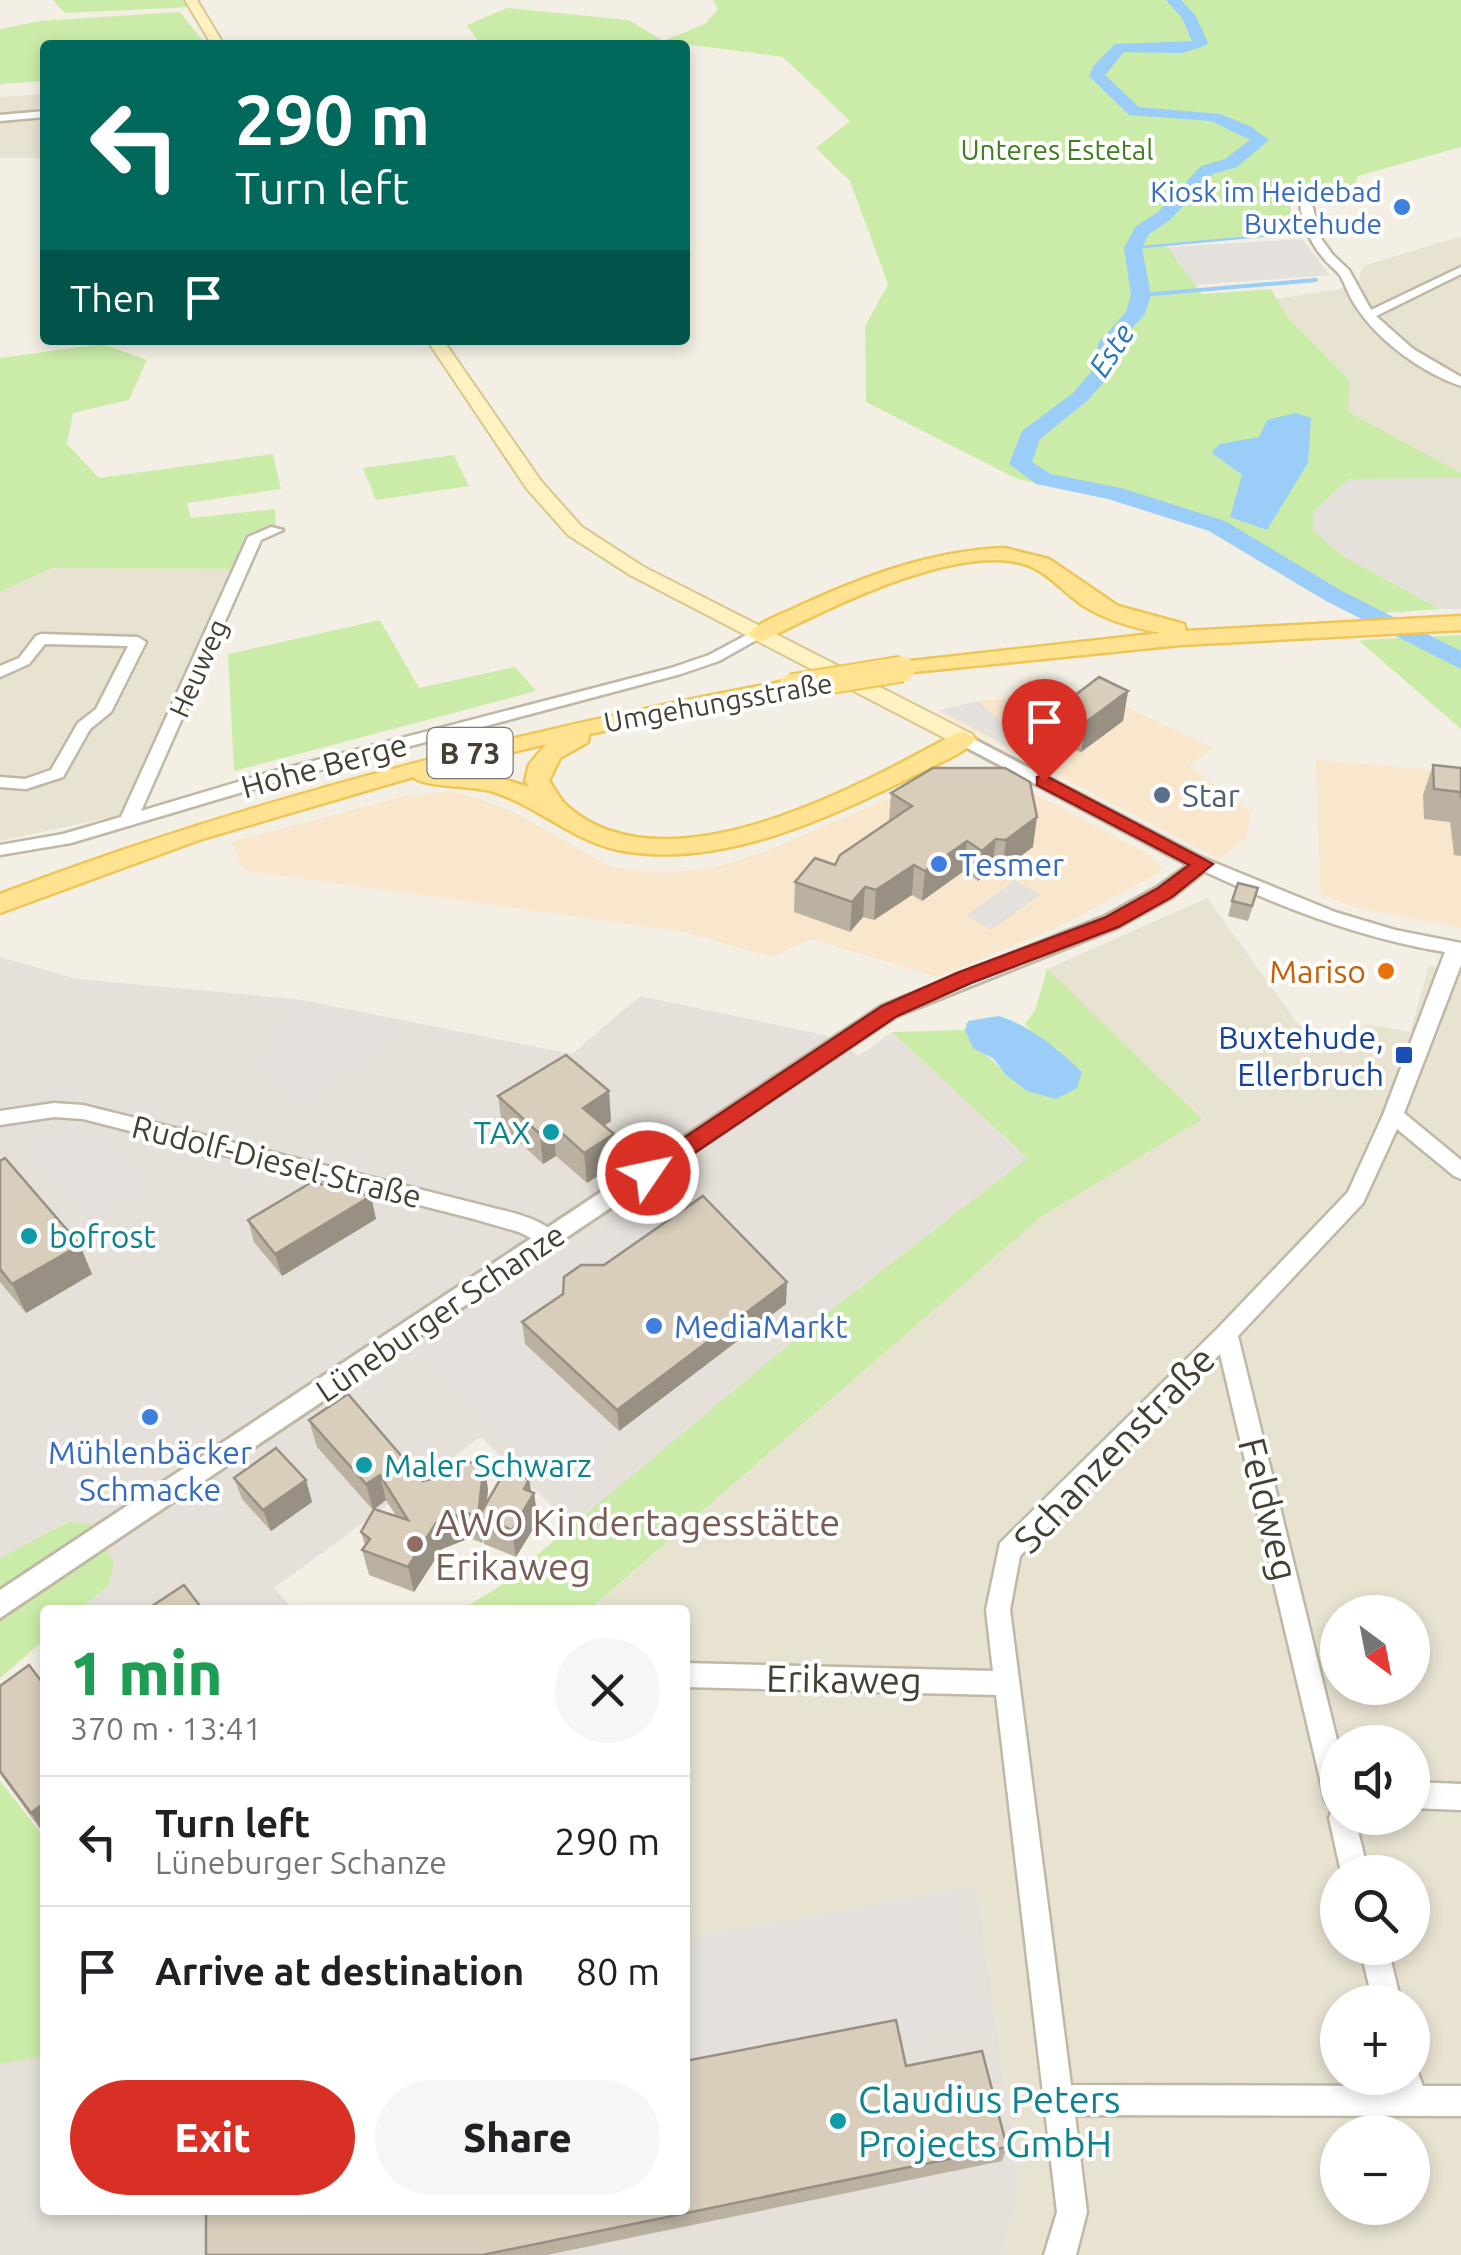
<!DOCTYPE html>
<meta charset="utf-8">
<style>
:root{--surface:#fff;--page:#f6f6f6;--text:#202124;--muted:#757577;--line:#e0e0e0;--accent:#d93025}
body{margin:0;font-family:Ubuntu,sans-serif;background:var(--page);color:var(--text);height:100vh;display:flex;flex-direction:column;font-size:38px;white-space:nowrap}
*{box-sizing:border-box;margin:0}
p{font-size:32px;color:var(--muted)}
.icon{flex:none;width:55px;height:55px;fill:none;stroke:currentColor;stroke-width:2;stroke-linecap:round;stroke-linejoin:round}
.map{position:relative;flex:1;overflow:hidden}
.sheet{position:absolute;left:40px;top:1605px;width:650px;height:610px;display:flex;flex-direction:column;background:var(--surface);border-radius:10px;box-shadow:0 5px 15px #0003}
.sheet>*{flex:none}
.top-card{position:absolute;left:40px;top:40px;width:650px;height:305px;border-radius:10px;box-shadow:0 5px 15px #0003;background:#00695c;color:#fff;overflow:hidden}
.needle{width:65px;rotate:148deg}
.controls{position:absolute;left:1320px;top:1595px;display:grid;gap:20px}
.controls a{display:grid;place-items:center;width:110px;height:110px;border-radius:50%;background:var(--surface);box-shadow:0 5px 15px #0003;font-size:50px}
.pin{position:absolute;display:grid;place-items:center;width:85px;height:85px;color:#fff;margin:-102px -42px;border-radius:50% 50% 50% 0;rotate:-45deg;box-shadow:0 0 10px #0007}
.pin .icon{rotate:45deg}
.me{position:absolute;width:110px;margin:-55px;rotate:56deg;stroke-linejoin:round;filter:drop-shadow(0 0 8px #0008)}
.turn{display:flex;align-items:center;gap:35px;height:210px;padding:0 30px;font-size:45px}
.turn .icon{width:130px;height:130px;stroke-width:2.5}
.turn b{display:block;font-size:70px;line-height:85px}
.then{display:flex;align-items:center;height:95px;padding:0 30px;background:#0003;gap:20px;font-size:38px}
.round{display:grid;place-items:center;flex:none;width:105px;height:105px;border-radius:52px;background:var(--page)}
.overview{display:flex;align-items:center;justify-content:space-between;height:170px;padding:0 30px}
h1{font-size:60px;font-weight:800;line-height:75px;color:#1e9e55}
.primary-button{display:flex;gap:20px;margin-top:auto;padding:20px 30px}
.primary-button a{flex:1;height:115px;border-radius:60px;background:var(--accent);color:#fff;font-size:40px;font-weight:800;line-height:115px;text-align:center}
.primary-button a+a{background:var(--page);color:var(--text)}
ul{padding:0;list-style:none}
li{display:flex;align-items:center;gap:30px;height:130px;padding:0 30px;border-top:2px solid var(--line)}
li div{flex:1}
li b{display:block;font-size:38px}
li em{font-style:normal}
.map>svg:first-child{display:block}
.residential{fill:#e8e2d1;fill-rule:evenodd}
.commercial{fill:#f8e7cc}
.industrial{fill:#e5e0d9}
.green{fill:#cbeca8}
.parking{fill:#e4e1dd}
.water{fill:#9acdf7}
.lines{fill:none;stroke-linecap:round;stroke-linejoin:round}
.stream-far1{stroke:#9acdf7;stroke-width:2.5}
.stream{stroke:#9acdf7;stroke-width:4}
.river{fill:#9acdf7;fill-rule:evenodd}
.minor-casing{stroke:#c0b8a6;stroke-width:5}
.tertiary-casing{stroke:#c0b8a6;stroke-width:6}
.secondary-casing{stroke:#d7c78f;stroke-width:4}
.primary-casing{stroke:#eec657;stroke-width:5}
.minor{fill:#fff;fill-rule:evenodd}
.tertiary{fill:#fff;fill-rule:evenodd}
.secondary{fill:#fff2c2;fill-rule:evenodd}
.primary{fill:#ffe391;fill-rule:evenodd}
.primary-bridge-casing{stroke:#eec657;stroke-width:29;stroke-linecap:butt}
.primary-bridge{stroke:#ffe391;stroke-width:25}
.wall{fill:#bbb1a1}
.shaded-wall{fill:#989083}
.building{fill:#d9cebb;stroke:#989083;stroke-width:2.5}
.route{fill:#d93025;stroke:#8d1f18;stroke-width:2.5}
.shop-dot{fill:#3f7fe0;stroke:#fff;stroke-width:4}
.service-dot{fill:#5c6f8a;stroke:#fff;stroke-width:4}
.food-dot{fill:#e8710a;stroke:#fff;stroke-width:4}
.transit-dot{fill:#1a4fb4;stroke:#fff;stroke-width:4}
.culture-dot{fill:#0f9aa8;stroke:#fff;stroke-width:4}
.education-dot{fill:#8d6e63;stroke:#fff;stroke-width:4}
.labels{text-anchor:middle;dominant-baseline:central;stroke-width:8;stroke-linejoin:round;paint-order:stroke}
.far-park-label{font-size:28px;fill:#417d21;stroke:#fff}
.far-shop-label{font-size:28px;fill:#366cbe;stroke:#fff;text-anchor:end}
.far-street-label{font-size:28px;fill:#463f33;stroke:#fff}
.far-water-label{font-size:30px;font-style:italic;fill:#2376bb;stroke:#fff}
.shield{fill:#fff;stroke:#7e7970;stroke-width:2.5}
.shield-label{font-size:30px;font-weight:bold;fill:#463f33}
.street-label{font-size:32px;fill:#463f33;stroke:#fff}
.service-label{font-size:32px;fill:#4e5e75;stroke:#fff;text-anchor:start}
.shop-label{font-size:32px;fill:#366cbe;stroke:#fff;text-anchor:start}
.food-label{font-size:32px;fill:#c56008;stroke:#fff;text-anchor:end}
.transit-label{font-size:32px;fill:#164399;stroke:#fff;text-anchor:end}
.culture-label{font-size:32px;fill:#0d838f;stroke:#fff;text-anchor:start}
.near-street-label{font-size:38px;fill:#463f33;stroke:#fff}
.near-education-label{font-size:38px;fill:#785e54;stroke:#fff;text-anchor:start}
.near-culture-label{font-size:38px;fill:#0d838f;stroke:#fff;text-anchor:start}
</style>
<div class="map">
<svg width="1461" height="2255" viewBox="0 0 1461 2255">
<rect width="100%" height="100%" fill="#f4efe4"/>
<!-- residential -->
<path class="residential" d="M45,94V158H0V97Z
M1458,237L1461,238V473L1347,412L1349,378L1288,318L1277,299L1357,286L1363,266Z
M52,568L235,569L120,815L0,841V592Z
M1207,898L1298,1024L1339,1051L1367,1024L1410,1032L1429,966L1461,968V2255H1002L1020,2188L977,1885L685,1939V1610H590L1041,1217L1178,1133L1047,969ZM1338,1612H1412V1688H1338ZM1338,1742H1412V1818H1338ZM1338,1872H1412V1948H1338ZM1338,2002H1412V2078H1338ZM1338,2132H1412V2208H1338Z"/>
<!-- commercial -->
<path class="commercial" d="M1093,691L1213,748L1189,766L1251,813L1246,838L1219,859L937,712L978,701Z
M1316,760L1461,772V928L1354,907L1320,894Z
M997,780L1041,797L1152,856L1163,870L1069,922L938,977L811,939L772,957L685,932L243,870L231,842L405,796L455,791L510,810L611,867L660,873L714,868L766,851L925,783Z"/>
<!-- industrial -->
<path class="industrial" d="M1461,478V609H1440L1343,556L1313,530V514L1348,479Z
M0,957L77,979L296,999L572,1054L640,996L825,1035L859,1056L892,1032L1027,1158L817,1321L573,1527L481,1437L274,1588L293,1610H79L109,1585L68,1522L0,1558Z
M977,1885L1020,2189L1002,2255H0V2064L45,2056V2210H685V1939Z"/>
<!-- green -->
<path class="green" d="M53,0H187L191,7L65,13Z
M713,0H1461V147L1358,176L1351,197L1289,203L1297,230L1166,245L1202,294L1271,289L1288,318L1349,379L1348,412L1461,473V478L1348,479L1313,513V530L1343,556L1440,609L1358,615L1213,531L1107,498L1017,479L866,402L865,326L888,284L850,181L816,148L850,121L783,57L663,41L641,45H481L467,25L507,8L629,20L663,41L705,24L718,9Z
M180,12L206,45H45V81L0,84V29L40,21Z
M102,344L147,360L129,400L73,413L67,444L99,478L273,454L281,489L187,503L191,518L275,509L276,530L255,537L235,569L52,568L0,592V358Z
M454,455L469,486L376,500L363,468Z
M380,620L419,688L515,667L536,691L234,771L228,654Z
M1461,635V729L1358,640Z
M1047,969L1202,1119L1041,1217L589,1610H461L500,1586L817,1321L1027,1158L892,1032L965,1030C975,1051 992,1056 1005,1074L1060,1051L1036,1037L1025,1024L1035,1010Z
M68,1522L90,1524L114,1563L109,1585L79,1610H45V1639L0,1678V1558Z
M0,1781L45,1838V2056L0,2064Z"/>
<!-- parking -->
<path class="parking" d="M1302,239L1330,275L1195,285L1167,247Z
M1043,697L1084,708L1039,738L1063,751L1044,765L939,710L978,701L1002,722Z
M1015,880L1040,895L991,930L967,915Z
M309,1011L402,1025L391,1031L397,1036L301,1094L267,1060L294,1021Z
M76,1134L93,1152L105,1145L142,1184L116,1199L63,1142Z
M45,1142L104,1208L89,1216L31,1150Z
M654,1199L675,1219L509,1333L615,1436L586,1457L598,1470L559,1497L537,1475L547,1467L426,1352Z
M951,1891L984,2021L685,2077V1939Z"/>
<!-- water -->
<path class="water" d="M1296,413L1311,418L1308,463L1267,530L1230,517L1242,475L1212,453L1219,444L1259,437L1267,420Z
M999,1016C1030,1026 1058,1049 1082,1072L1077,1088L1056,1099L1027,1091L1005,1074L994,1059L973,1048L965,1030L968,1021Z"/>
<g class="lines">
<!-- stream-far1 -->
<path class="stream-far1" d="M1133,248L1294,233"/>
<!-- stream -->
<path class="stream" d="M1141,295L1316,280"/>
<!-- river -->
<path class="river" d="M1166,0H1181L1196,16L1208,43L1205,46L1182,53L1124,52L1105,75L1139,107L1220,114L1250,126L1269,140L1237,167L1213,174L1170,220L1149,234L1142,248L1151,295L1145,314L1119,343L1108,378L1087,401L1040,439L1032,462L1051,474L1121,488L1225,521L1342,591L1461,651V669L1326,601L1209,531L1108,499L1036,484L1009,464L1022,431L1073,393L1091,372L1099,342L1126,312L1131,295L1124,248L1135,227L1158,212L1201,166L1225,159L1250,140L1211,121L1129,115L1089,76L1094,65L1115,44L1192,41L1182,18Z"/>
<!-- minor casing -->
<g class="minor-casing">
<path id="minor" d="M45,111V117L0,121V115Z
M1301,196L1310,198L1322,240L1333,255L1349,270L1371,310L1461,267V274L1376,316L1413,349L1461,377V386C1421,372 1378,341 1355,305C1349,296 1346,286 1341,277C1337,270 1330,266 1325,260C1310,243 1298,218 1301,196Z
M271,527L283,530L261,540L141,811L271,772L671,668L709,655L754,631H764L767,634L719,661L681,674L283,780L71,843L0,855V845L63,834L121,817L248,537Z
M41,634L138,637L146,642L111,712L90,729L63,777L26,789L0,787V777L25,779L51,770L78,723L96,709L128,646L45,644L29,664L0,677V666L19,658L36,636Z
M1203,858L1335,912L1395,930L1461,943V965L1404,1113L1461,1160V1179L1454,1176L1397,1129L1363,1203L1238,1336L1338,1744V1818H1355L1368,1872H1341L1329,1818L1332,1810L1325,1800L1220,1354L1020,1556L1010,1610L1071,2085L1393,2086L1392,2078H1412V2066L1416,2068L1423,2086H1461V2116L1075,2115L1087,2212L1076,2255H1044L1057,2212L996,1695L685,1687V1663L993,1671L986,1610L1000,1543L1218,1328L1348,1192L1383,1115L1445,952C1358,938 1276,905 1197,868L1194,864L1197,860Z
M54,1103L83,1105L474,1203C501,1211 542,1215 560,1239L556,1245L549,1247L519,1232L474,1219L83,1119L54,1117L0,1125V1111Z
M1412,1782L1461,1784V1810L1412,1808Z
M1360,1948H1388L1401,2002H1373Z"/>
</g>
<!-- tertiary casing -->
<g class="tertiary-casing">
<path id="tertiary" d="M964,734L1213,864L1172,897L1118,927L896,1016L0,1618V1590L882,1006L1104,917L1158,887L1189,865L958,743L955,739Z"/>
</g>
<!-- secondary casing -->
<g class="secondary-casing">
<path id="secondary" d="M185,0H197L224,45H212Z
M427,340H443L541,481L582,527L644,567L972,734L975,739L972,744H956L630,575L568,535L527,489Z"/>
</g>
<!-- primary casing -->
<g class="primary-casing">
<path id="primary" d="M1004,548L1049,559L1118,606L1184,624L1186,631L1461,616V630L1181,645L894,674L890,669L894,664L902,662L1161,633C1133,628 1106,620 1082,605C1065,593 1052,577 1034,568C969,536 827,609 767,639L759,641L748,634C759,622 780,615 795,608C862,577 930,551 1004,548Z
M791,680L799,682L803,687L799,692L589,734L588,742L560,758L549,781C555,789 560,800 567,806C666,894 861,785 955,734L964,732L976,739C963,755 936,764 917,774C829,818 719,870 618,850C574,841 537,806 494,792C473,785 425,788 413,777L202,839L0,913V894C257,797 521,730 791,680ZM546,744L529,765L525,781L529,787L479,772L447,768Z"/>
</g>
<!-- minor -->
<use href="#minor" class="minor"/>
<!-- tertiary -->
<use href="#tertiary" class="tertiary"/>
<!-- secondary -->
<use href="#secondary" class="secondary"/>
<!-- primary -->
<use href="#primary" class="primary"/>
<!-- primary-bridge casing -->
<g class="primary-bridge-casing">
<path id="primary-bridge" d="M791,687L902,669"/>
</g>
<!-- primary-bridge -->
<use href="#primary-bridge" class="primary-bridge"/>
</g>
<!-- wall -->
<path class="wall" d="M1128,691L1123,721L1081,752L1061,746L1057,736L1061,706Z
M1433,765L1461,768V856L1454,855L1450,822L1424,819L1423,795Z
M891,793L1033,847L1002,870L992,869L978,881L964,871L922,901L912,895L874,920L863,917L850,932L794,912L795,882L835,865L889,821Z
M1232,901L1254,903L1248,921L1228,916Z
M609,1091L611,1121L604,1126L614,1134L616,1164L587,1183L556,1156L543,1164L502,1126L498,1096Z
M0,1161L92,1274L26,1313L0,1282Z
M376,1219L282,1276L254,1242L248,1220Z
M786,1304L619,1431L525,1344L522,1322Z
M309,1420L423,1481L488,1489L487,1502L529,1479L531,1492L534,1493L538,1521L516,1557L484,1544L483,1539L482,1543L470,1538L442,1549L414,1592L369,1575L362,1550L365,1545L361,1532L396,1516L386,1500L373,1510L317,1447Z
M234,1478L306,1480L312,1502L271,1531L242,1499Z
M0,1686H45V1836L0,1774Z
M906,2066L1007,2147L1002,2161L547,2255H206Z"/>
<!-- shaded-wall -->
<path class="shaded-wall" d="M1128,691L1123,721L1081,752L1086,722Z
M1037,817L1033,847L1002,870L1006,840Z
M996,839L992,869L978,881L982,851Z
M967,841L964,871L922,901L925,871Z
M914,865L912,895L874,920L876,890Z
M865,887L863,917L850,932L852,902Z
M609,1091L611,1121L585,1138L583,1108Z
M553,1125L556,1156L543,1164L540,1134Z
M614,1134L616,1164L587,1183L584,1153Z
M371,1196L376,1219L282,1276L275,1254Z
M80,1245L92,1274L26,1313L12,1284Z
M787,1282L786,1304L619,1431L617,1410Z
M484,1463L488,1489L485,1518L479,1516L482,1543L478,1517Z
M380,1475L386,1500L373,1510L366,1484Z
M529,1479L532,1497L534,1493L538,1521L516,1557L512,1530L524,1489Z
M306,1480L312,1502L271,1531L263,1510Z
M465,1512L470,1538L442,1549L414,1592L408,1567L436,1523Z
M45,1802V1835L31,1813Z"/>
<!-- building -->
<path class="building" d="M1099,677L1128,691L1086,722L1065,717L1061,706Z
M1433,765L1461,768V798L1460,792L1434,789Z
M933,768H1005L1030,782L1037,817L1006,840L996,839L982,851L967,841L925,871L914,865L876,890L865,887L852,902L795,882L815,858L835,865L840,855L912,806L891,793Z
M1238,883L1258,888L1252,906L1232,901Z
M566,1055L609,1091L583,1108L614,1134L584,1153L553,1125L540,1134L498,1096Z
M5,1158L80,1245L12,1284L0,1269V1161Z
M312,1182L371,1196L275,1254L248,1220Z
M703,1196L787,1282L617,1410L522,1322L563,1294L564,1277L581,1265H604Z
M348,1394L423,1481L457,1472L459,1462L484,1463L478,1517L465,1512L436,1523L408,1567L362,1550L370,1539L361,1532L374,1509L408,1520L380,1475L366,1484L309,1420Z
M276,1448L306,1480L263,1510L234,1478Z
M505,1471L529,1479L524,1489L534,1493L512,1530L479,1516Z
M184,1585L203,1610H146Z
M29,1665L45,1686V1802L31,1813L0,1771V1686Z
M896,2020L906,2066L982,2051L1007,2147L482,2255H206V2210H685V2061Z"/>
<!-- route -->
<path class="route" d="M1044,775L1213,864L1172,897L1118,927L971,983L897,1016L656,1179H640L636,1173L640,1167L882,1006L957,973L1104,918L1158,888L1189,865L1037,785V777Z"/>
<!-- markers -->
<g class="shop-dot">
<circle cx="1402" cy="207" r="10"/>
<circle cx="939" cy="864" r="10"/>
<circle cx="654" cy="1326" r="10"/>
<circle cx="150" cy="1417" r="10"/>
</g>
<circle class="service-dot" cx="1162" cy="795" r="10"/>
<circle class="food-dot" cx="1386" cy="971" r="10"/>
<rect class="transit-dot" x="1394" y="1045" width="20" height="20" rx="5"/>
<g class="culture-dot">
<circle cx="551" cy="1132" r="10"/>
<circle cx="29" cy="1236" r="10"/>
<circle cx="364" cy="1465" r="10"/>
<circle cx="838" cy="2121" r="10"/>
</g>
<circle class="education-dot" cx="415" cy="1544" r="10"/>
<g class="labels">
<!-- far-park labels -->
<g class="far-park-label">
<text x="1057" y="149">Unteres Estetal</text>
</g>
<!-- far-shop labels -->
<g class="far-shop-label">
<text x="1382" y="191">Kiosk im Heidebad<tspan x="1382" dy="32">Buxtehude</tspan></text>
</g>
<!-- far-street labels -->
<g class="far-street-label">
<text transform="translate(198 668) rotate(-66)">Heuweg</text>
<text transform="translate(718 702) rotate(-10)">Umgehungsstraße</text>
</g>
<!-- far-water labels -->
<g class="far-water-label">
<text transform="translate(1111 350) rotate(-57)">Este</text>
</g>
<!-- shield labels -->
<rect class="shield" x="427.5" y="728" width="85" height="50" rx="8"/>
<g class="shield-label">
<text x="470" y="753">B 73</text>
</g>
<!-- street labels -->
<g class="street-label">
<text transform="translate(324 765) rotate(-15)">Hohe Berge</text>
<text transform="translate(277 1161) rotate(14)">Rudolf-Diesel-Straße</text>
<text transform="translate(440 1312) rotate(-34)">Lüneburger Schanze</text>
</g>
<!-- service labels -->
<g class="service-label">
<text x="1182" y="795">Star</text>
</g>
<!-- shop labels -->
<g class="shop-label">
<text x="959" y="864">Tesmer</text>
<text x="674" y="1326">MediaMarkt</text>
<text x="150" y="1452" text-anchor="middle">Mühlenbäcker<tspan x="150" dy="37">Schmacke</tspan></text>
</g>
<!-- food labels -->
<g class="food-label">
<text x="1366" y="971">Mariso</text>
</g>
<!-- transit labels -->
<g class="transit-label">
<text x="1384" y="1037">Buxtehude,<tspan x="1384" dy="37">Ellerbruch</tspan></text>
</g>
<!-- culture labels -->
<g class="culture-label">
<text x="531" y="1132" text-anchor="end">TAX</text>
<text x="49" y="1236">bofrost</text>
<text x="384" y="1465">Maler Schwarz</text>
</g>
<!-- near-street labels -->
<g class="near-street-label">
<text transform="translate(1114 1449) rotate(-46)">Schanzenstraße</text>
<text transform="translate(1269 1509) rotate(76)">Feldweg</text>
<text transform="translate(844 1679) rotate(1)">Erikaweg</text>
</g>
<!-- near-education labels -->
<g class="near-education-label">
<text x="435" y="1522">AWO Kindertagesstätte<tspan x="435" dy="44">Erikaweg</tspan></text>
</g>
<!-- near-culture labels -->
<g class="near-culture-label">
<text x="858" y="2099">Claudius Peters<tspan x="858" dy="44">Projects GmbH</tspan></text>
</g>
</g>
</svg>
<div class="controls">
<a><svg class="needle" viewBox="-14 -14 28 28"><path d="M0-13l5 13h-10z" fill="#e53935"/><path d="M0 13l5-13h-10z" fill="#757577"/></svg></a>
<a><svg class="icon" aria-label="sound" viewBox="0 0 24 24"><path d="M4 9h4l5-4v14l-5-4H4zM17 9q2 3 0 6"/></svg></a>
<a><svg class="icon" aria-label="search" viewBox="0 0 24 24"><circle cx="10" cy="10" r="6"/><path d="M15 15l6 6"/></svg></a>
<a>+</a>
<a>−</a>
</div>
<div class="pin" style="left:1044px;top:781px;background:#d93025"><svg class="icon" aria-label="arrive" viewBox="0 0 24 24"><path d="M6 21V4h12l-3 4 3 4H6"/></svg></div>
<svg class="me" style="left:648px;top:1173px" viewBox="-20 -20 40 40"><circle r="17" fill="#d93025" stroke="#fff" stroke-width="3"/><path d="M0-11L8 9 0 5-8 9z" fill="#fff"/></svg>
<div class="top-card">
<div class="turn"><svg class="icon" aria-label="left" viewBox="0 0 24 24"><path d="M17 20v-9H6M10 6l-5 5 5 5"/></svg><div><b>290 m</b>Turn left</div></div>
<div class="then">Then<svg class="icon" aria-label="arrive" viewBox="0 0 24 24"><path d="M6 21V4h12l-3 4 3 4H6"/></svg></div>
</div>
<section class="sheet">
<div class="overview"><div><h1>1 min</h1><p>370 m · 13:41</p></div><a class="round"><svg class="icon" aria-label="close" viewBox="0 0 24 24"><path d="M6 6l12 12M18 6L6 18"/></svg></a></div>
<ul>
<li><svg class="icon" aria-label="left" viewBox="0 0 24 24"><path d="M17 20v-9H6M10 6l-5 5 5 5"/></svg><div><b>Turn left</b><p>Lüneburger Schanze</p></div><em>290 m</em></li>
<li><svg class="icon" aria-label="arrive" viewBox="0 0 24 24"><path d="M6 21V4h12l-3 4 3 4H6"/></svg><div><b>Arrive at destination</b></div><em>80 m</em></li>
</ul>
<div class="primary-button"><a>Exit</a><a>Share</a></div>
</section>
</div>
